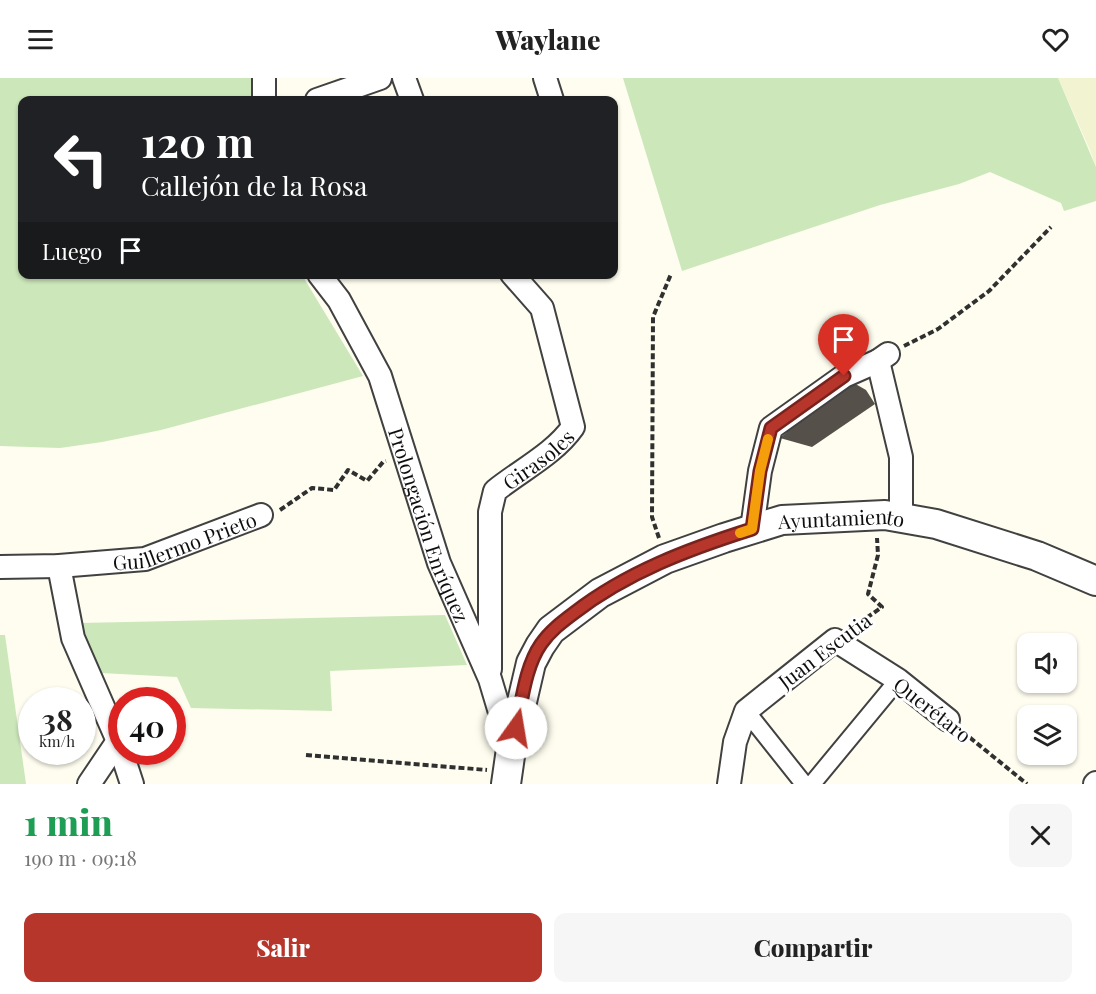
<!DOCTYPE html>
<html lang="es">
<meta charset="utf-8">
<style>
:root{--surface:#fff;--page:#f6f6f6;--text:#222;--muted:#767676;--accent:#b7362c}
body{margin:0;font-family:"Playfair Display",serif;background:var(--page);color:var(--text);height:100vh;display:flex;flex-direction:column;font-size:22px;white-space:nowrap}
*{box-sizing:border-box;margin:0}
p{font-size:20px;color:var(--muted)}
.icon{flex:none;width:33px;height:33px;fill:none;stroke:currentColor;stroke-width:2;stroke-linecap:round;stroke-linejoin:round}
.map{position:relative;height:706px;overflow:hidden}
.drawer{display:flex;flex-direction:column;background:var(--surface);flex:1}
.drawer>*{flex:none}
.top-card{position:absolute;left:18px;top:18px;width:600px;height:183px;border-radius:12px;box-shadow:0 2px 4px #0004;background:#202124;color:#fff;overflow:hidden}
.buttons{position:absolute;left:1017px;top:555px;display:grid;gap:12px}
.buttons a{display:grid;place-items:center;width:60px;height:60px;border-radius:12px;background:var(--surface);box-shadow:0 2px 4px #0004;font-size:30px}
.speed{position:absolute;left:18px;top:609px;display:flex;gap:12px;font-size:30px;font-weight:700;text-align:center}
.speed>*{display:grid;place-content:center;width:78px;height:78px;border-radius:50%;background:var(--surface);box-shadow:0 2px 4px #0004;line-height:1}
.speed small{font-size:15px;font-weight:400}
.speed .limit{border:9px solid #d22;background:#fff;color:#111}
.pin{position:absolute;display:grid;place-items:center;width:51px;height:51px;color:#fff;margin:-62px -26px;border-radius:50% 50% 50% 0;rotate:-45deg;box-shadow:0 0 6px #0007}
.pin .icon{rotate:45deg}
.me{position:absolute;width:66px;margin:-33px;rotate:13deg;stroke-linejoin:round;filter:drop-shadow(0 0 4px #0008)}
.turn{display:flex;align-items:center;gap:21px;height:126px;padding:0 24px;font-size:27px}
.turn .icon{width:78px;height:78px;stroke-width:2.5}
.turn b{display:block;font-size:42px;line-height:51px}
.then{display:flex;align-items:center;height:57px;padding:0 24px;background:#0003;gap:12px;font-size:22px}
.round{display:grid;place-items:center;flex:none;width:63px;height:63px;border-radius:12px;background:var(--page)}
.head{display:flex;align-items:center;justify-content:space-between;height:102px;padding:0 24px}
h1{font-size:36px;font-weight:800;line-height:45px;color:#1e9e55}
.cta{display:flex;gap:12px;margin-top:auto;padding:12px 24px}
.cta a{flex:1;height:69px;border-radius:12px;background:var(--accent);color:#fff;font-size:24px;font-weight:800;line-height:69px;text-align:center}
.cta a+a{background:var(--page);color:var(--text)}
header{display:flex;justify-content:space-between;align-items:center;height:78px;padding:0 24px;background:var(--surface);font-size:27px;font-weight:800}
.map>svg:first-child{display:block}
.farmland{fill:#f2f3d0}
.green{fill:#cce7ba}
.building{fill:#56504a}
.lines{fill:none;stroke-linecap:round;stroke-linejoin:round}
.pedestrian-casing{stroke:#414141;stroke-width:20}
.minor-casing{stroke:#414141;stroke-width:26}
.tertiary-casing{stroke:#414141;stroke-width:32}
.path{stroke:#303030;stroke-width:4;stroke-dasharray:6 3;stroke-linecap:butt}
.pedestrian{stroke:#fff;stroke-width:16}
.minor{stroke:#fff;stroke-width:22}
.tertiary{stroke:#fff;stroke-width:28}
.route-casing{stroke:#77231d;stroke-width:15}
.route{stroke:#b7362c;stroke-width:10}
.slow{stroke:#f59e0b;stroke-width:10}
.labels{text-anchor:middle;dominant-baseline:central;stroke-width:6;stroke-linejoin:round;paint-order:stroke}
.street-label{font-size:20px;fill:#0e0e0e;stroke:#fff}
</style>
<header><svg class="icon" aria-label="menu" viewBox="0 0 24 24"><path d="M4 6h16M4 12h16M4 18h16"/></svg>Waylane<svg class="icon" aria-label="heart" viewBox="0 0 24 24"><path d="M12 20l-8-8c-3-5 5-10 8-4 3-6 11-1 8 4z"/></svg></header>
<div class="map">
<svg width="1096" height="706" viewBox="0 0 1096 706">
<rect width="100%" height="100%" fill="#fefdef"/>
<!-- farmland -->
<path class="farmland" d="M1058,0H1096V89L1090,72Z"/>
<!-- green -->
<path class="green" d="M0,0H254V22H22V196L302,197L363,298L161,352L102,364L60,370L0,368Z
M623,0H1058L1096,89V123L1064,133L1061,125L990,94L959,106L880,127L682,193Z
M445,537L467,587L330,593L332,633L191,630L177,599L101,595L80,545Z
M0,557H5L26,706H0Z"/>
<!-- building -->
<path class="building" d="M846,303L852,304L866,312L875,326L812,369L780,360Z"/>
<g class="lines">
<!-- pedestrian casing -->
<g class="pedestrian-casing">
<path id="pedestrian" d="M746,633L804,706
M812,706L898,602"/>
</g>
<!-- minor casing -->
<g class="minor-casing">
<g id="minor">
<path d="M404,0L412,22"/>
<path d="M545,0L552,22"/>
<path d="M264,22V0"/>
<path d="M317,22L380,0"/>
<path id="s1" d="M319,196L339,222L380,298L439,485L490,601L511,671"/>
<path d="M888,276L878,283L901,379V440"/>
<path d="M752,451L760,393L771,350L844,298L878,283"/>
<path d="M59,488L73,560L118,663L132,706"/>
<path id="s2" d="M0,489L59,488L145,481L261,437"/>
<path id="s3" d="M490,591V434L495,413C521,392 554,376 573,349L542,230L512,196"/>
<path d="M89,706L118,663"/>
<path d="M729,706L735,664L746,633L835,562L898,602L948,642"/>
<path d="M1095,706L1096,705"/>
</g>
</g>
<!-- tertiary casing -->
<g class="tertiary-casing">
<g id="tertiary">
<path id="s4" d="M506,706L511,671L531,585L540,568L551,552L600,515L665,481L724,460L782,442L885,437L936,446L1037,478L1096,503"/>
</g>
</g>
<!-- path -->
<path class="path" d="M904,268L938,251L989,213L1051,149
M280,432L312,410L334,412L348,392L367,403L383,384L386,383
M659,460L652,439L653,239L671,196
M852,550L882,529L868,516L878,477L877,460
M963,654L1027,706
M306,677L487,692"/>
<!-- pedestrian -->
<use href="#pedestrian" class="pedestrian"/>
<!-- minor -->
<use href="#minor" class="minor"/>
<!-- tertiary -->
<use href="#tertiary" class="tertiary"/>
</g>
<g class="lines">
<!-- route casing -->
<g class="route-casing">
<path id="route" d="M516,650C522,623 525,589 541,566C550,553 562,544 574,535C627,494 689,471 752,451L760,393L771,350L844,298"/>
</g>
<!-- route -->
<use href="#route" class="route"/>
<!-- slow -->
<path class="slow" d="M740,455L752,451L760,393L768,361"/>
</g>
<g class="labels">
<!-- street labels -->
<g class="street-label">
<text stroke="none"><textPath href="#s3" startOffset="232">Girasoles</textPath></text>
<text stroke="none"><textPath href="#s4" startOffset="480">Ayuntamiento</textPath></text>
<text stroke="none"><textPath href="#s1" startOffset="276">Prolongación Enríquez</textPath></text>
<text stroke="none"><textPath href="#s2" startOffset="188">Guillermo Prieto</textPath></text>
<text transform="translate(824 572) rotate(-37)">Juan Escutia</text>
<text transform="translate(933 631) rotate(38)">Querétaro</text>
</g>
</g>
</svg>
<div class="buttons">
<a><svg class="icon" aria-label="sound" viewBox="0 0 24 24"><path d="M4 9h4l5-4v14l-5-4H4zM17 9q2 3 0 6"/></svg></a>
<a><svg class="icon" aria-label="layers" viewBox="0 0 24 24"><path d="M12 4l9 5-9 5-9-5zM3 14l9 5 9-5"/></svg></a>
</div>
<div class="speed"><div>38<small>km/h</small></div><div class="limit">40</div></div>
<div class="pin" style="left:844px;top:298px;background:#d93025"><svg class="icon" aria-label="arrive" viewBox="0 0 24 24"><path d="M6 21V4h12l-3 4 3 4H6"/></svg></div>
<svg class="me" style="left:516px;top:650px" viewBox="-20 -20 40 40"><circle r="19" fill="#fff"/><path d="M0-13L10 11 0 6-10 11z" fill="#b7362c"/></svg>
<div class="top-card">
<div class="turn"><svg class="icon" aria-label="left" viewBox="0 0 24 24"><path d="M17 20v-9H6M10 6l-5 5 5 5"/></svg><div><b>120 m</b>Callejón de la Rosa</div></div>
<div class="then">Luego<svg class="icon" aria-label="arrive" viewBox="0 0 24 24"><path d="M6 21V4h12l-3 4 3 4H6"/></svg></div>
</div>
</div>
<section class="drawer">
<div class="head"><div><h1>1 min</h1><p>190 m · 09:18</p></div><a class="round"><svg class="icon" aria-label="close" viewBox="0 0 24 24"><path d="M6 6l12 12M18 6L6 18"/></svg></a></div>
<div class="cta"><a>Salir</a><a>Compartir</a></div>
</section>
